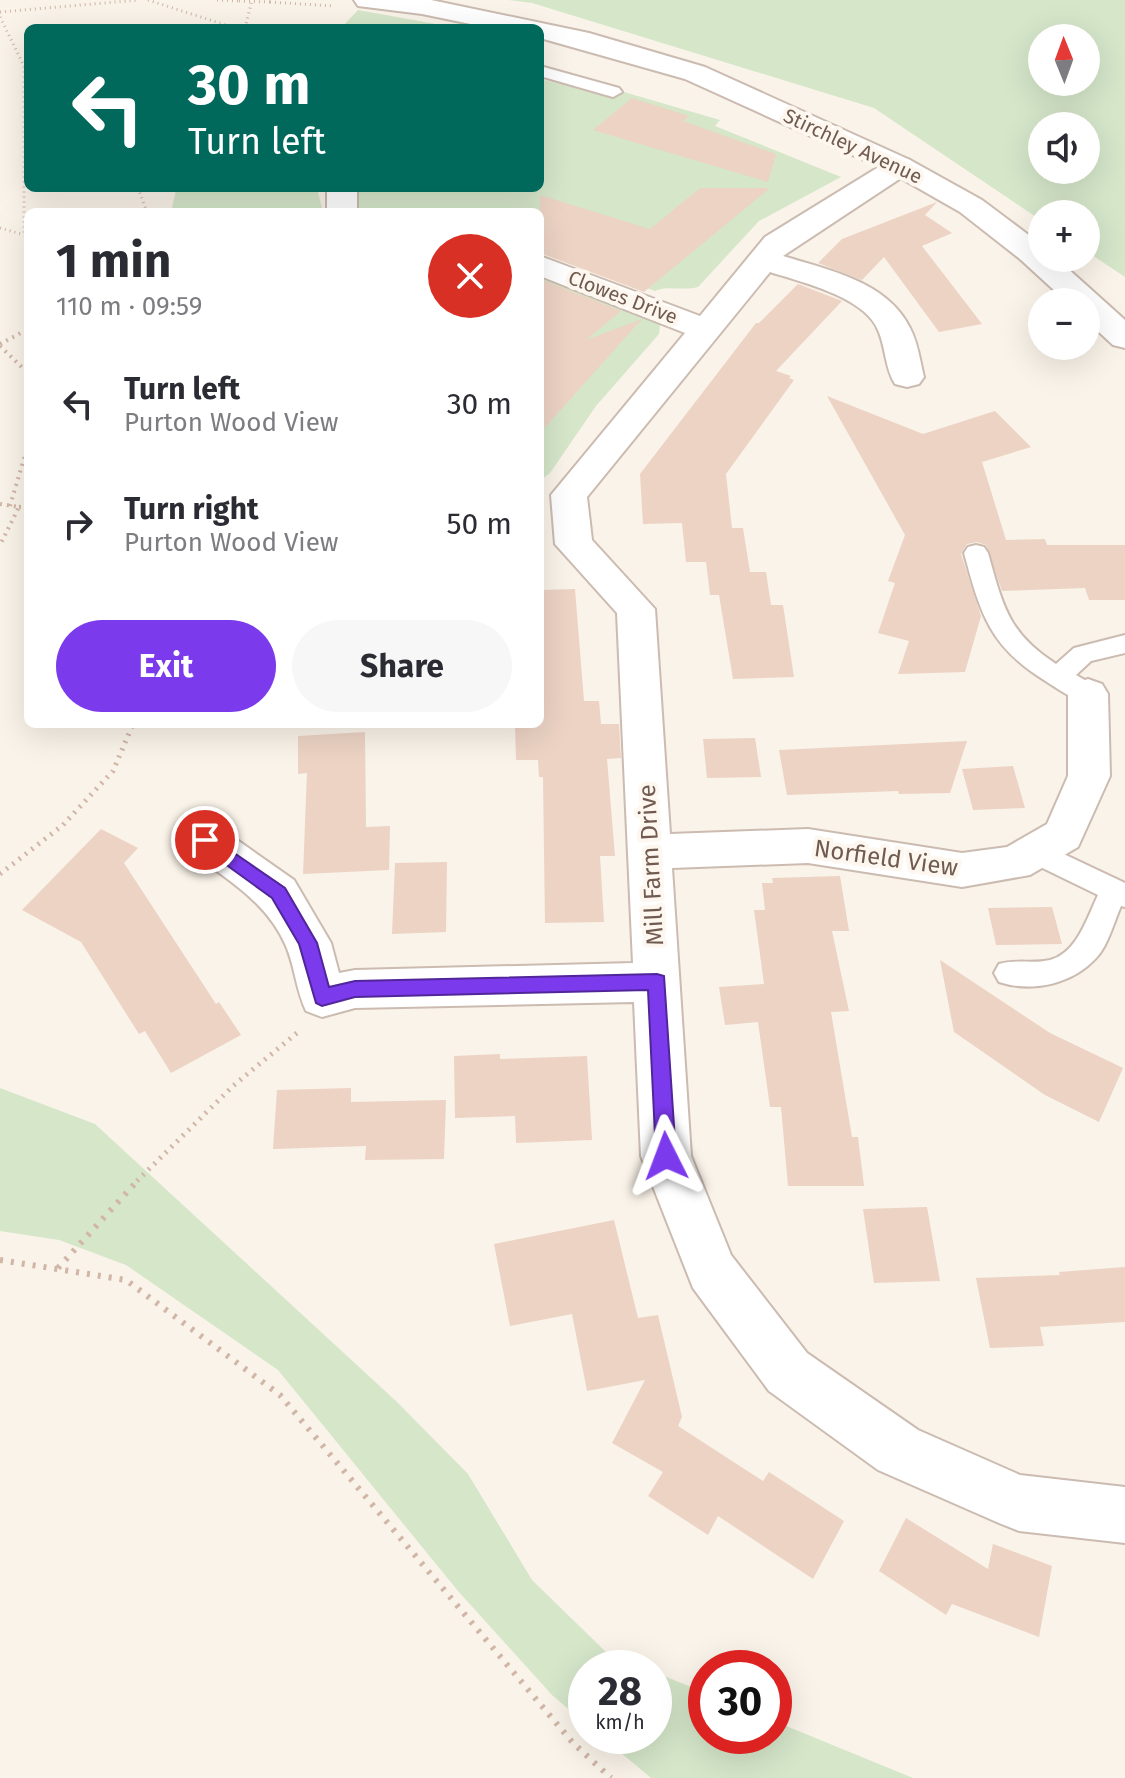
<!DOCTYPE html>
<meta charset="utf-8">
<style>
:root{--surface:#fff;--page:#f7f7f7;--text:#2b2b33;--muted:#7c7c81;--accent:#7c3aed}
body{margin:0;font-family:"Fira Sans",sans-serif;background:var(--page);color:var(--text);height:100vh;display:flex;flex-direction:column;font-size:30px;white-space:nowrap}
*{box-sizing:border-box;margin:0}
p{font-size:26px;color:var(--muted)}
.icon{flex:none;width:44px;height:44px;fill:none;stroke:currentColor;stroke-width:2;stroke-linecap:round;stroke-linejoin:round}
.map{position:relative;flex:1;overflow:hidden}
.details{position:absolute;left:24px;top:208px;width:520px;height:520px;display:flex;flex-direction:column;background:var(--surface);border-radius:12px;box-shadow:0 8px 32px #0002}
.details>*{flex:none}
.banner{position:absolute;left:24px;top:24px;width:520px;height:168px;border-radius:12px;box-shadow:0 8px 32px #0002;background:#00695c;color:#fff;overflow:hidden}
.needle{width:52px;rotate:359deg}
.buttons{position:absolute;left:1028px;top:24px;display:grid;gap:16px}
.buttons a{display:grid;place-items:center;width:72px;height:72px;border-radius:50%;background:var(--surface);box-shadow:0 8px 32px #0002;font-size:40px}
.speed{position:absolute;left:568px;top:1650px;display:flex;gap:16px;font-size:40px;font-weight:700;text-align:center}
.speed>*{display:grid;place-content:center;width:104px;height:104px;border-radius:50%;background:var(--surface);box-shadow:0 8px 32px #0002;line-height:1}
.speed small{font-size:20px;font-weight:400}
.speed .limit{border:12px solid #d22;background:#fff;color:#111}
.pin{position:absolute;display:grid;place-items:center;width:68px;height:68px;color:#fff;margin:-34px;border:4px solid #fff;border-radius:50%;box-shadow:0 2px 8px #0007}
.me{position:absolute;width:88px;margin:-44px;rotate:357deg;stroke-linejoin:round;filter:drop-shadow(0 0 6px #0008)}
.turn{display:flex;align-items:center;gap:28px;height:168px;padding:0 32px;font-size:36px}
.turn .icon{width:104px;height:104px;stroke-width:2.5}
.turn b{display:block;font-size:56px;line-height:68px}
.round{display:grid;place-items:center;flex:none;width:84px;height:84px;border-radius:42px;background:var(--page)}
.overview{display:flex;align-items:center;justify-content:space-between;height:136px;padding:0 32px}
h1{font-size:48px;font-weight:700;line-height:60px}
.button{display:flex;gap:16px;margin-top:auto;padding:16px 32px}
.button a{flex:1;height:92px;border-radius:48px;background:var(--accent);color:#fff;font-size:32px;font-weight:700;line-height:92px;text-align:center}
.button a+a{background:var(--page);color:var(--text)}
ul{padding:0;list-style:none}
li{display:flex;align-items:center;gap:24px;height:120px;padding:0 32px}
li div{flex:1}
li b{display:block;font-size:30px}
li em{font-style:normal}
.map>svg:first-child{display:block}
.green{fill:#d5e6c9;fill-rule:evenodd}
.building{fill:#ecd3c4}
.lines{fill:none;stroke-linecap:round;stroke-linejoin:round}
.service-casing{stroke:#cbbbb0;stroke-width:4}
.minor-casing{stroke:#cbbbb0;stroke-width:4}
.tertiary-casing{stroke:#cbbbb0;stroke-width:4}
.path-far3{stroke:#d1b6a7;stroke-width:3;stroke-dasharray:1 4;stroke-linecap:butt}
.path-far2{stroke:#d1b6a7;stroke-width:4;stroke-dasharray:2 5;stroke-linecap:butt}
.path-far1{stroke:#d1b6a7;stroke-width:5;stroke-dasharray:2 6;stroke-linecap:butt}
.path{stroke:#d1b6a7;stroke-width:6;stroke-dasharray:3 8;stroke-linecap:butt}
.service{fill:#fff;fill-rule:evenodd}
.minor{fill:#fff;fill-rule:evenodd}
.tertiary{fill:#fff;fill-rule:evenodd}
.path-bridge{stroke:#d1b6a7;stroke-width:3;stroke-dasharray:1 4;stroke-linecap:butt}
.route{fill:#7c3aed;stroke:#51269a;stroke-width:2}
.labels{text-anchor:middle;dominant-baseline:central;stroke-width:8;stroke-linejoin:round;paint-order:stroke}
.far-street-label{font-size:20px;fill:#715b50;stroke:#fdf7ef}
.street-label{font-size:24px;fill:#715b50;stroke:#fdf7ef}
</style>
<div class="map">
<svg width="1125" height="1778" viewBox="0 0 1125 1778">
<rect width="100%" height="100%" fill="#faf3e9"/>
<!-- green -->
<path class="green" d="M509,0H1125V277L1086,251V214H1042V221L874,108L532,3ZM1042,38H1086V82H1042ZM1042,126H1086V170H1042Z
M358,10L458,28H341Z
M540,79L609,96L617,90L720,120L715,126L841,177L759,221L698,287C684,291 666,285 655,291L560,256L540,212H361L355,206L353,188H540Z
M162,188H317L323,212H171L176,190Z
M540,274L656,317L660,325L659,334L596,406L550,473L540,481Z
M0,1088L95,1124L397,1402L468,1474L532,1580L606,1652L644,1668H586V1724L552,1695L458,1591L278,1370L126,1265L59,1240L0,1231Z
M654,1672L706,1693V1736H774V1721L913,1778H651L601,1736H654Z"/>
<!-- building -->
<path class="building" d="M632,98L689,116L683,121L776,154L768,182L593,130Z
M700,188H770L644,292L540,253V195L650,229Z
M937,202L925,215L952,233L922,246L982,324L939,332L884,257L862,280L818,263L842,239Z
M540,279L621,311L586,340L642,319L540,433Z
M798,284L842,301L776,371L791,376L789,378L794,380L726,474L732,528H743L750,572H766L771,605H783L794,677L733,679L719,595H710L706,562H686L682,523L643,524L640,474L756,323H759Z
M827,396L923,434L995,411L1031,447L982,462L1006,540L1045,539L1047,545H1125V600H1089L1085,588L1002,591L986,545L977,542L967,544L961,554L981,616L965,672L898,674L909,641L878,633L895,583L888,581L905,535Z
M575,589L584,701H599L601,724H619L621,758L607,759L615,856H600L604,922L545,923L543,777H539L538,760H516L515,724H540V590Z
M365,732L366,827L390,826L389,870L303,874L307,773L298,774V736Z
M755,738L761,777L707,778L703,739Z
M967,741L950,793L899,794L898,791L787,795L779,750Z
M1013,766L1025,808L973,810L962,769Z
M101,829L138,848L124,863L216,1004L219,1002L241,1035L171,1073L145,1031L139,1034L81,942L22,910Z
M447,862L446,932L392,934L395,863Z
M840,876L849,931H832L849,1011L831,1012L852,1137H858L864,1186H788L781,1107H770L758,1022L725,1025L719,987L764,984L754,910H765L762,883H773L772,878Z
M1052,907L1062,944L996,945L988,908Z
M940,960L1050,1033L1123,1068L1099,1122L1045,1095L954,1032Z
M500,1054V1059L587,1056L592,1140L516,1143L515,1116L455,1118L454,1056Z
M351,1088V1102L446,1100L444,1159L365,1160L366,1146L273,1149L277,1090Z
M927,1207L940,1281L874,1283L863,1209Z
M614,1220L638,1318L658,1315L682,1417L678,1426L763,1481L769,1472L844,1521L813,1579L718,1516L708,1535L648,1496L663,1472L612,1443L645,1380L587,1391L572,1314L510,1326L494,1244Z
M1125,1267V1322L1040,1327L1044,1346L990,1348L976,1278L1060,1275L1059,1272Z
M906,1518L988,1569L993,1544L1052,1566L1039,1637L952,1604L946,1615L879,1571Z"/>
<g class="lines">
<!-- service casing -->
<g class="service-casing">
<path id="service" d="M540,66L619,88L622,92L613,97L540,76Z
M976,545L984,547L988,553C1003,606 1008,633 1056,664L1074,648L1125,635V653L1091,661L1076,675L1097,687L1101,694L1097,701L1088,703C1072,699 1058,689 1044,680C989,646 980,612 964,553L968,547Z
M1034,840L1125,883V907L1121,906C1114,922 1108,945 1097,957C1073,984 1033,993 999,982L994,973L999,964C1016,959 1033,964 1050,960C1077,953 1087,918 1098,895L1024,859L1020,851L1024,843Z"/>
</g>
<!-- minor casing -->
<g class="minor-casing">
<path id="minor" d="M900,157L910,160L915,166L910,172L783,256C828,270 887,281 910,328C918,343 920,361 924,377L919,384L907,387L895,384C885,369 886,348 878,330C865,297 801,282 770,272L587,497L592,540L655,609L670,834L808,829L962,853L1007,847L1047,824L1068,776V694L1074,684L1088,679L1102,684L1108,694L1110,776L1078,847L1030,875L962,887L808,863L672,868L691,1156L731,1255L807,1353L918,1430L1020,1475L1125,1487V1543L1019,1531L999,1523L878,1470L769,1391L693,1288L641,1156L634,1002L355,1008L322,1017L306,1011C296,990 295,967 286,946C267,902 227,879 190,852L183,840L190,828L205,823L220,828L294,880L331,943L339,973L355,970L633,963L617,613L555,544L551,495L685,333L540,276V256L700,316L765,237L890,160Z
M327,188H357V212H327Z"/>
</g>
<!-- tertiary casing -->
<g class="tertiary-casing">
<path id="tertiary" d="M354,0H431L589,33L705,67L910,160L982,200L1042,245V258H1056L1125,320V348L1113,345L1086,320V302H1067L1020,259L960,212L890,172L685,79L540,38V28H490L422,14L358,6Z"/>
</g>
<!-- path-far3 -->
<path class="path-far3" d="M148,0L235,28
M217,0L239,1
M270,2L333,6
M0,12L139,0
M0,17L24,66V233
M245,28L252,0
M138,188L147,212
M0,228L28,236"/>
<!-- path-far2 -->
<path class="path-far2" d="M0,344L28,329
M0,346L28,373
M0,504L19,507L0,545
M10,506L28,445
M19,507L28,506"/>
<!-- path-far1 -->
<path class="path-far1" d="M0,874L63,825L113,771L133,724
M137,1181L233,1086L298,1032"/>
<!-- path -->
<path class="path" d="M0,1260L126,1280L280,1395L573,1743L611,1778
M58,1268L139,1179"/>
<!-- service -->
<use href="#service" class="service"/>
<!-- minor -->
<use href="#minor" class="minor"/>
<!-- tertiary -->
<use href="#tertiary" class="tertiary"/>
<!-- path-bridge -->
<path class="path-bridge" d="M239,1L270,2"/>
</g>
<!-- route -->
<path class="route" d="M205,833L285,888L317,943L329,987L355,981L657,974L664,976L676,1156L673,1163L666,1166L659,1163L656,1156L648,990L355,997L322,1006L316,1003L299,944L272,898L199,845L197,840L199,835Z"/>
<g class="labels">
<!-- far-street labels -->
<g class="far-street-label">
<text transform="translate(853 146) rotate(25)">Stirchley Avenue</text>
<text transform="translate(623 297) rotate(21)">Clowes Drive</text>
</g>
<!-- street labels -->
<g class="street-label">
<text transform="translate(886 858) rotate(8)">Norfield View</text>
<text transform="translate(651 865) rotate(-93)">Mill Farm Drive</text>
</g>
</g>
</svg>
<div class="buttons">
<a><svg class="needle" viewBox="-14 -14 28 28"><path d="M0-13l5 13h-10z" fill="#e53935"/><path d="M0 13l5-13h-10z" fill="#7c7c81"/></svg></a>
<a><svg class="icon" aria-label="sound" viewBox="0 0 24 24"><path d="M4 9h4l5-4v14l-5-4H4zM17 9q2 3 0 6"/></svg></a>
<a>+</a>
<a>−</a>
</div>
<div class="speed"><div>28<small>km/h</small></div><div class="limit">30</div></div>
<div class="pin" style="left:205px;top:840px;background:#d93025"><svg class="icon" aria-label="arrive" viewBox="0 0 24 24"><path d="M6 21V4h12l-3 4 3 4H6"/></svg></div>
<svg class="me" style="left:666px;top:1156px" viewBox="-20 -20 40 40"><path d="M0-17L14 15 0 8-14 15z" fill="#7c3aed" stroke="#fff" stroke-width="4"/></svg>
<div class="banner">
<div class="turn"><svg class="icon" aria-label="left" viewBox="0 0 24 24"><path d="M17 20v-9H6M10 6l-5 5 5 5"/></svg><div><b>30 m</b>Turn left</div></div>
</div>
<section class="details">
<div class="overview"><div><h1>1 min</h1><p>110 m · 09:59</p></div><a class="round" style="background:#d93025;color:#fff"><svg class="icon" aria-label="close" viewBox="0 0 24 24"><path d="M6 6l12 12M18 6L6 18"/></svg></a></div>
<ul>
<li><svg class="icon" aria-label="left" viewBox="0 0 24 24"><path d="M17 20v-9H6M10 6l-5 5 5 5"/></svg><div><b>Turn left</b><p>Purton Wood View</p></div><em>30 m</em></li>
<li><svg class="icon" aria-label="right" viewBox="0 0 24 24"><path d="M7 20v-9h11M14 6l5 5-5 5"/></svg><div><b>Turn right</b><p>Purton Wood View</p></div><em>50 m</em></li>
</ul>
<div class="button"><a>Exit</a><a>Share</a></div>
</section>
</div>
